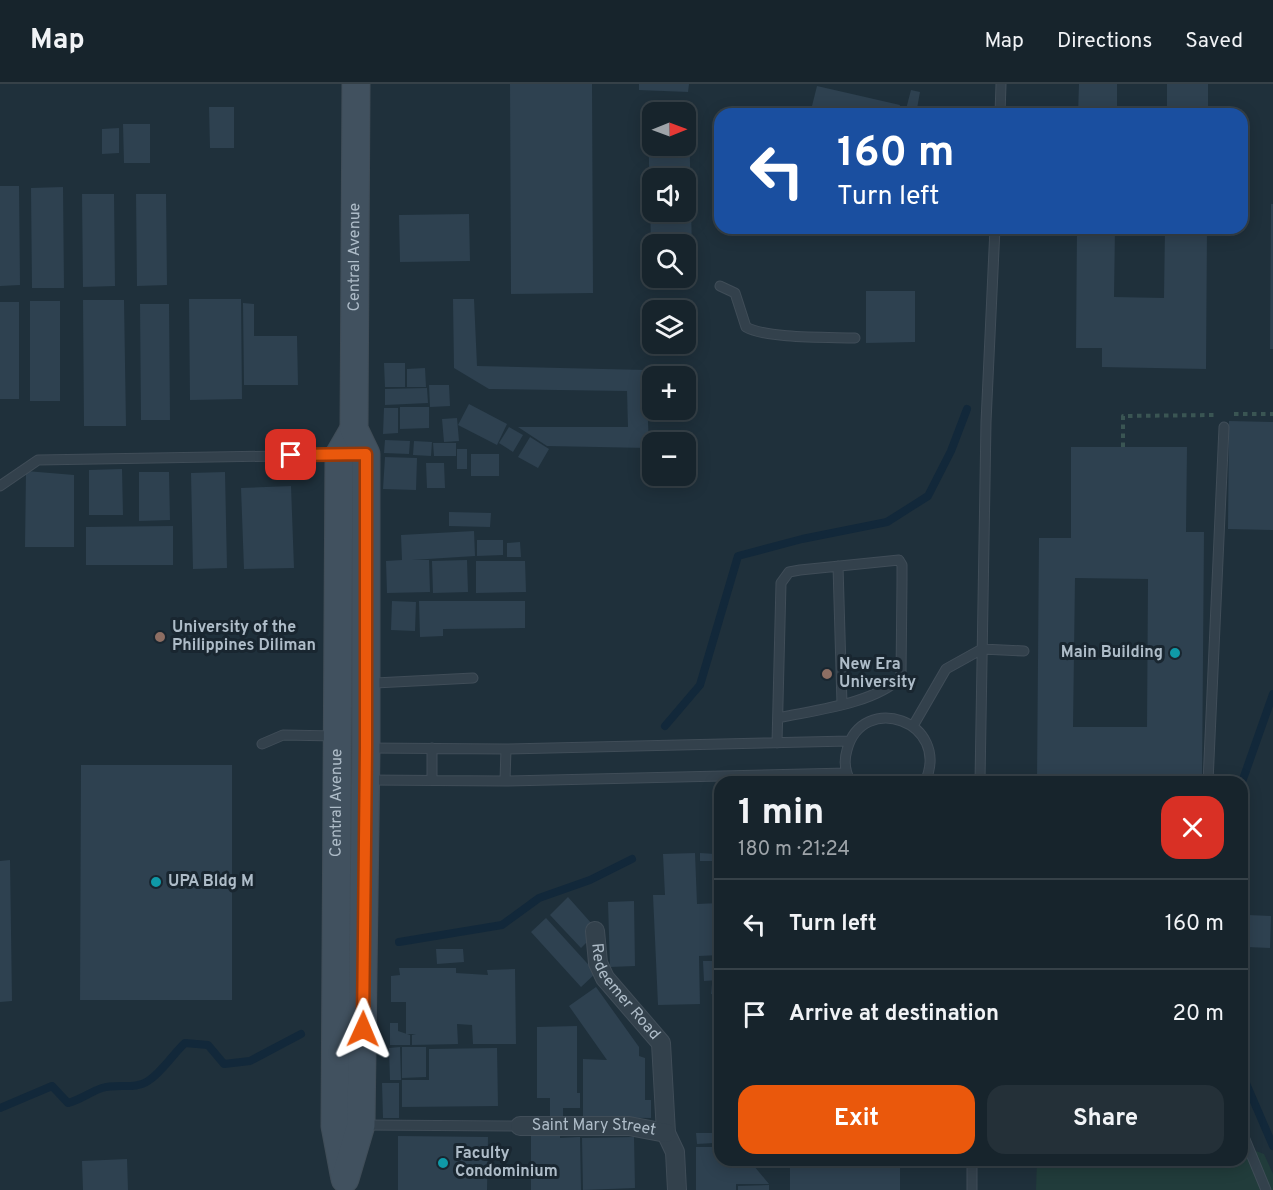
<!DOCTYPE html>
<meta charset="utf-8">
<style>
:root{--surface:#17242c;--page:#243038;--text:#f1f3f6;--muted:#9ea4a9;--line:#364148;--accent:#ea580c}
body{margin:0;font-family:Overpass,sans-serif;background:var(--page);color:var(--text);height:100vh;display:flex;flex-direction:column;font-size:22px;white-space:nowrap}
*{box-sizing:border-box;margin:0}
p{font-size:20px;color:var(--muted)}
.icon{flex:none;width:33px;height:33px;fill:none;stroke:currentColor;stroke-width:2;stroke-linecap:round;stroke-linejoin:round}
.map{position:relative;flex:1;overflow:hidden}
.drawer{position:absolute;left:714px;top:692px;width:534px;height:390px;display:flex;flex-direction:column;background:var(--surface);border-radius:18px;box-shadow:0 3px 15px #0003,0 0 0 2px var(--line)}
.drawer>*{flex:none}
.guide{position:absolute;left:714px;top:24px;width:534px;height:126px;border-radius:18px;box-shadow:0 3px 15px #0003,0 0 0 2px var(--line);background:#1a4fa0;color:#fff;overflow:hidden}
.needle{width:39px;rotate:89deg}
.buttons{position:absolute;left:642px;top:18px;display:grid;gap:12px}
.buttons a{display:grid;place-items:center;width:54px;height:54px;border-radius:12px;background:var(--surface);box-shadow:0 3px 15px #0003,0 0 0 2px var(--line);font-size:30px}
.pin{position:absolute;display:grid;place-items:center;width:51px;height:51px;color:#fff;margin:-26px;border-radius:12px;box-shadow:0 3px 9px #0006}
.me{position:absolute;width:66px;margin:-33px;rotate:1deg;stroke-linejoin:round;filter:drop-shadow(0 0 4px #0008)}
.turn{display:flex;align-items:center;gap:21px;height:126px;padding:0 24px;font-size:27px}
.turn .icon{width:78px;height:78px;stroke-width:2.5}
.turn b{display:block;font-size:42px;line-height:51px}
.round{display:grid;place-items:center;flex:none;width:63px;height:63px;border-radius:18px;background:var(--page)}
.overview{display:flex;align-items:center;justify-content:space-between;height:102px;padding:0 24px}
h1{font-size:36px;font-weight:700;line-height:45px}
.primary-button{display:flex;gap:12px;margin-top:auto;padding:12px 24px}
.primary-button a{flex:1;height:69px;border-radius:18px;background:var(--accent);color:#fff;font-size:24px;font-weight:700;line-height:69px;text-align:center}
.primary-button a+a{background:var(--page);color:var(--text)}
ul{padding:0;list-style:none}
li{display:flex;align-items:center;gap:18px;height:90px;padding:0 24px;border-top:2px solid var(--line)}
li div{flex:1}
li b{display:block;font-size:22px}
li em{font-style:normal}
header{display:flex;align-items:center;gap:36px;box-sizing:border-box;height:84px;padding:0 30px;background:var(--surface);border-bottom:2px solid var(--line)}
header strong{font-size:28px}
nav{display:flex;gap:33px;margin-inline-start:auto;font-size:21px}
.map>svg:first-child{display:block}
.green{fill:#213c3b}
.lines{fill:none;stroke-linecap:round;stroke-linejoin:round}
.stream{stroke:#12283a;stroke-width:8}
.building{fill:#2e4150;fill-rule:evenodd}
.lane-casing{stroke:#404d58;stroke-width:11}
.street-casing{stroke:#404d58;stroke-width:20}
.secondary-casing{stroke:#404d58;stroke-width:29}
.path{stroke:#3a5553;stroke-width:4;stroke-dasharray:4.5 4.5;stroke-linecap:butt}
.lane{stroke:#33414c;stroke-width:9}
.street{stroke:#33414c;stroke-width:18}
.secondary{stroke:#41515f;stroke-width:27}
.route-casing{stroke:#983908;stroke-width:15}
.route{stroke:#ea580c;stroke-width:10}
.education-dot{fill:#8d6e63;stroke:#192630;stroke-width:2}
.culture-dot{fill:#0f9aa8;stroke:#192630;stroke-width:2}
.labels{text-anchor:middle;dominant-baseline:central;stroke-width:6;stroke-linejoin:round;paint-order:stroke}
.street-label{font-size:16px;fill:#aebcc8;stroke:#192630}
.poi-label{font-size:16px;font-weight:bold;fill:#aebcc8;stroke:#192630;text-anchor:start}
</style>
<header>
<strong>Map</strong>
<nav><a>Map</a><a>Directions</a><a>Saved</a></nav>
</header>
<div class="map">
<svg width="1273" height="1106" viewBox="0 0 1273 1106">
<rect width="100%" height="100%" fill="#1f303b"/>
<!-- green -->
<path class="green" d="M1242,1062L1264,1070L1273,1090V1106H1036L1037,1076H1242Z"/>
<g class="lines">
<!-- stream -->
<path class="stream" d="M665,642L700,601L738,472L802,455L887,438L928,412L951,367L967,325
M1242,698L1273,610
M399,858L502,841L539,814L590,796L632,775
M1242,990L1273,1062
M0,1024L52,1002L68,1019C80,1016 90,1008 102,1004C118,999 135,1006 148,997C162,988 173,970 185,959L208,961L224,980L250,977L301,950"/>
</g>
<!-- building -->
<path class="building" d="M510,0H592L593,209L511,210Z
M639,0H689L688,8L639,6Z
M1079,0H1117V30H1078Z
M1167,0H1208V30H1167Z
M817,2L900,21L898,30H810Z
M911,6L920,8L916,30L905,29Z
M209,23H234V64H210Z
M689,37L692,166H686V160H651L648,39L652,38V62H686V38ZM652,94H686V128H652Z
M123,40H150V79H124Z
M119,44V69L102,70V45Z
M0,102H19L20,201L0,202Z
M63,103L64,204H32L31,104Z
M82,110H114L115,202L83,203Z
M136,110H166L167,201L137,202Z
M1271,120H1273V265H1270Z
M469,130L470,177L400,178L399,131Z
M1077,144H1115L1114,213L1164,214L1165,144H1207L1206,285L1102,283V264H1076Z
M866,207H915V258L866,259Z
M189,215H241L242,315L190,316Z
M453,215H474L477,282L646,286L649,364L547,362L518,343H628L627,307L489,305L454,284Z
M83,216H124L126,342H84Z
M30,217H60V317H30Z
M0,218H19V315H0Z
M243,219L254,220V252H297L298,301H244Z
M140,220H169L170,336H141Z
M384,279H405V303H385Z
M425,284L426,303H407V285Z
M429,301H449L450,322L430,323Z
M427,304L428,319L385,321V305Z
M469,320L507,340L497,361L458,341Z
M400,323H429V344L400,345Z
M384,324H398V349L383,350Z
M457,334L459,357L444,358L442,335Z
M1229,337L1273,338V446L1228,445Z
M509,343L523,351L513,368L499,359Z
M530,353L549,365L538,384L518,373Z
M385,356L410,357L409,370L384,369Z
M414,357L432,358L431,372L413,371Z
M433,359H456V372H434Z
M1071,363H1187L1186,448H1204L1202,698H1037L1039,454H1071ZM1075,494L1148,495L1147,643H1073Z
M457,365H467V385H457Z
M471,370H499V392H471Z
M385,373L417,374L416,406L383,405Z
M426,379H444L445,404H427Z
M122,385L123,431H89V386Z
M26,387L74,391V463H25Z
M139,388H169L170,436L139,437Z
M225,388L227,484L193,485L191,389Z
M291,402L294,484L244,485L241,404Z
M449,428L491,429L490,443L449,442Z
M173,442V481H86V443Z
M474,447L475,472L412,476H429L430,508L387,509L386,477L402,476L401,451Z
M477,456H503V471L477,472Z
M520,458L521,473H507V459Z
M467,476L468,508L433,509L432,477Z
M476,477H525L526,508L476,509Z
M392,517L416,518L415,547L391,546Z
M419,517H525V544L443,545V552L420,553Z
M81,681H232V916H80Z
M695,769L697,820L720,819V871L699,872L700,920L658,921L653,811H665L663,770Z
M700,769L715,770V777H700Z
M10,776L12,917L0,918V777Z
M568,813L592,840L586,846L592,853L581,864L550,831Z
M634,817L635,882L610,883L608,818Z
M1248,831L1271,832L1270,864L1247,863Z
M546,834L596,889L581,903L531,848Z
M436,865H463L464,878L437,880Z
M703,877H720V896L704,897Z
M399,884H456V889L488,891L487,886L515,885L516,960H473L472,941L457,940L458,960L412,961V951L416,950H406V918H391V892L400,891Z
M712,900H720V911L711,910Z
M596,903L639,963V972L645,974V1016H651V1034L583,1033V975L607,976L569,922Z
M390,939H398V947L410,951V961H390Z
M577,942V1009H580V1024H563V1034H550V1014H537V943Z
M400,963L401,996H390L389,964Z
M402,963H426V993L402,994Z
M497,964L498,1022L402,1023V996H429V965Z
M382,999H399V1034H383Z
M696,1049H714V1059L697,1060Z
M560,1050V1054L580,1053L581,1106H531V1051Z
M398,1052L488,1053L487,1106H398Z
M634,1053L635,1104L583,1106L582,1054Z
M696,1063H720V1076H749L769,1100H736V1106H696Z
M127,1075L128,1106H83L82,1077Z
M790,1076H900V1106H790Z
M769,1101V1106H738V1102Z"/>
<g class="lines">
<!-- lane casing -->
<g class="lane-casing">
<path id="lane" d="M1000,30L1001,0
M720,202L735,209L746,243C767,255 830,253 855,254
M0,402L38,376L337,371
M838,482L842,620
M375,599L473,594
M913,642L946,585L982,565L1024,567
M777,659L781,499L789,488L800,486L899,476L902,481V497L901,593C874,620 815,626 778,634
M262,660L283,651L336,652
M367,664L506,665L849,657
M432,664V695
M367,696L505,697L847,689
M505,697L506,665
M851,698C845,688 844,676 847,666C862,607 952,637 925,698
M980,698L986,338L995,144
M1208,698L1224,343
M364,1041L520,1042
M1242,1048L1266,1106
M972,1106V1076"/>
</g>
<!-- street casing -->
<g class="street-casing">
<g id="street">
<path id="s1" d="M595,847L598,879L605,894L661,959L666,1049L675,1068L677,1106"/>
<path id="s2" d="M520,1042H629L666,1049"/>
</g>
</g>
<!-- secondary casing -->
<g class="secondary-casing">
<g id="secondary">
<path id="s3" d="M344,1090L335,1042L339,371L354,345"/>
<path id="s4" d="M345,1095L361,1041L366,664V370L354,345L356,0"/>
</g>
</g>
<!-- path -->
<path class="path" d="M1234,330H1273
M1123,363V332L1214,331"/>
<!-- lane -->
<use href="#lane" class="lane"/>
<!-- street -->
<use href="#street" class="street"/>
<!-- secondary -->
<use href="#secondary" class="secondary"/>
</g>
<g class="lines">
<!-- route casing -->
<g class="route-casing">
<path id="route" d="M291,371L366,370V663L363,945"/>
</g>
<!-- route -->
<use href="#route" class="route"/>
</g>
<!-- markers -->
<g class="education-dot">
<circle cx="160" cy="553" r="6"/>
<circle cx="827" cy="590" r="6"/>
</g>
<g class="culture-dot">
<circle cx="1175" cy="569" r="6"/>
<circle cx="156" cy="798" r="6"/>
<circle cx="443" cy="1079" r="6"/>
</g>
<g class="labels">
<!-- street labels -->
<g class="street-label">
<text stroke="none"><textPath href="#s4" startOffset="927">Central Avenue</textPath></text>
<text stroke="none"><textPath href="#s3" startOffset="372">Central Avenue</textPath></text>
<text stroke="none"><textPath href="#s1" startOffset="70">Redeemer Road</textPath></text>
<text stroke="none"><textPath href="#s2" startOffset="74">Saint Mary Street</textPath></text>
</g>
<!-- poi labels -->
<g class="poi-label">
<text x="172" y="544">University of the<tspan x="172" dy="18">Philippines Diliman</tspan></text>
<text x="1163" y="569" text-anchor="end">Main Building</text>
<text x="839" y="581">New Era<tspan x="839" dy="18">University</tspan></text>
<text x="168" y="798">UPA Bldg M</text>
<text x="455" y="1070">Faculty<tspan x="455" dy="18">Condominium</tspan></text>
</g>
</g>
</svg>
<div class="buttons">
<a><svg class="needle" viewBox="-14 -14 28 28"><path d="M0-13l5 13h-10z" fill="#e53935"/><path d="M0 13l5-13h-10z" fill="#9ea4a9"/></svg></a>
<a><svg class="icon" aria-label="sound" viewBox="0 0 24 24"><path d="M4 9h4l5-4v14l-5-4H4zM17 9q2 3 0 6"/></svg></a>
<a><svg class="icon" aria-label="search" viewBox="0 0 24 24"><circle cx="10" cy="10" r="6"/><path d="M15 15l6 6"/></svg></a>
<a><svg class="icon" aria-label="layers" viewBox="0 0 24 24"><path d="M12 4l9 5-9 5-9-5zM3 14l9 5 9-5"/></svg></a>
<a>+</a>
<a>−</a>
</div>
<div class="pin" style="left:291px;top:371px;background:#d93025"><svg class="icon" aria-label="arrive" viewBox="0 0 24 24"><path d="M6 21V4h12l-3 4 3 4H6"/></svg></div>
<svg class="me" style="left:363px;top:945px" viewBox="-20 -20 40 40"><path d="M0-17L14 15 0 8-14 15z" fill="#ea580c" stroke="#fff" stroke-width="4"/></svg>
<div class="guide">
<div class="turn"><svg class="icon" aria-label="left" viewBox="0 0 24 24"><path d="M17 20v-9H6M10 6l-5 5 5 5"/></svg><div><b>160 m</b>Turn left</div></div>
</div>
<section class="drawer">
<div class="overview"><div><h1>1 min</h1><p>180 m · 21:24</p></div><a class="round" style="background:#d93025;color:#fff"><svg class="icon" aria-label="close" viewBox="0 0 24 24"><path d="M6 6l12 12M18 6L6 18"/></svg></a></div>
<ul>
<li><svg class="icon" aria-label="left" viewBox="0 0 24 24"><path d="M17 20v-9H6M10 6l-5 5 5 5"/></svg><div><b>Turn left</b></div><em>160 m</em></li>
<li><svg class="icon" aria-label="arrive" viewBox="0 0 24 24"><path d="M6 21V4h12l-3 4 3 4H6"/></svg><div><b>Arrive at destination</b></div><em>20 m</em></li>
</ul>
<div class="primary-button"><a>Exit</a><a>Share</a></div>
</section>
</div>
